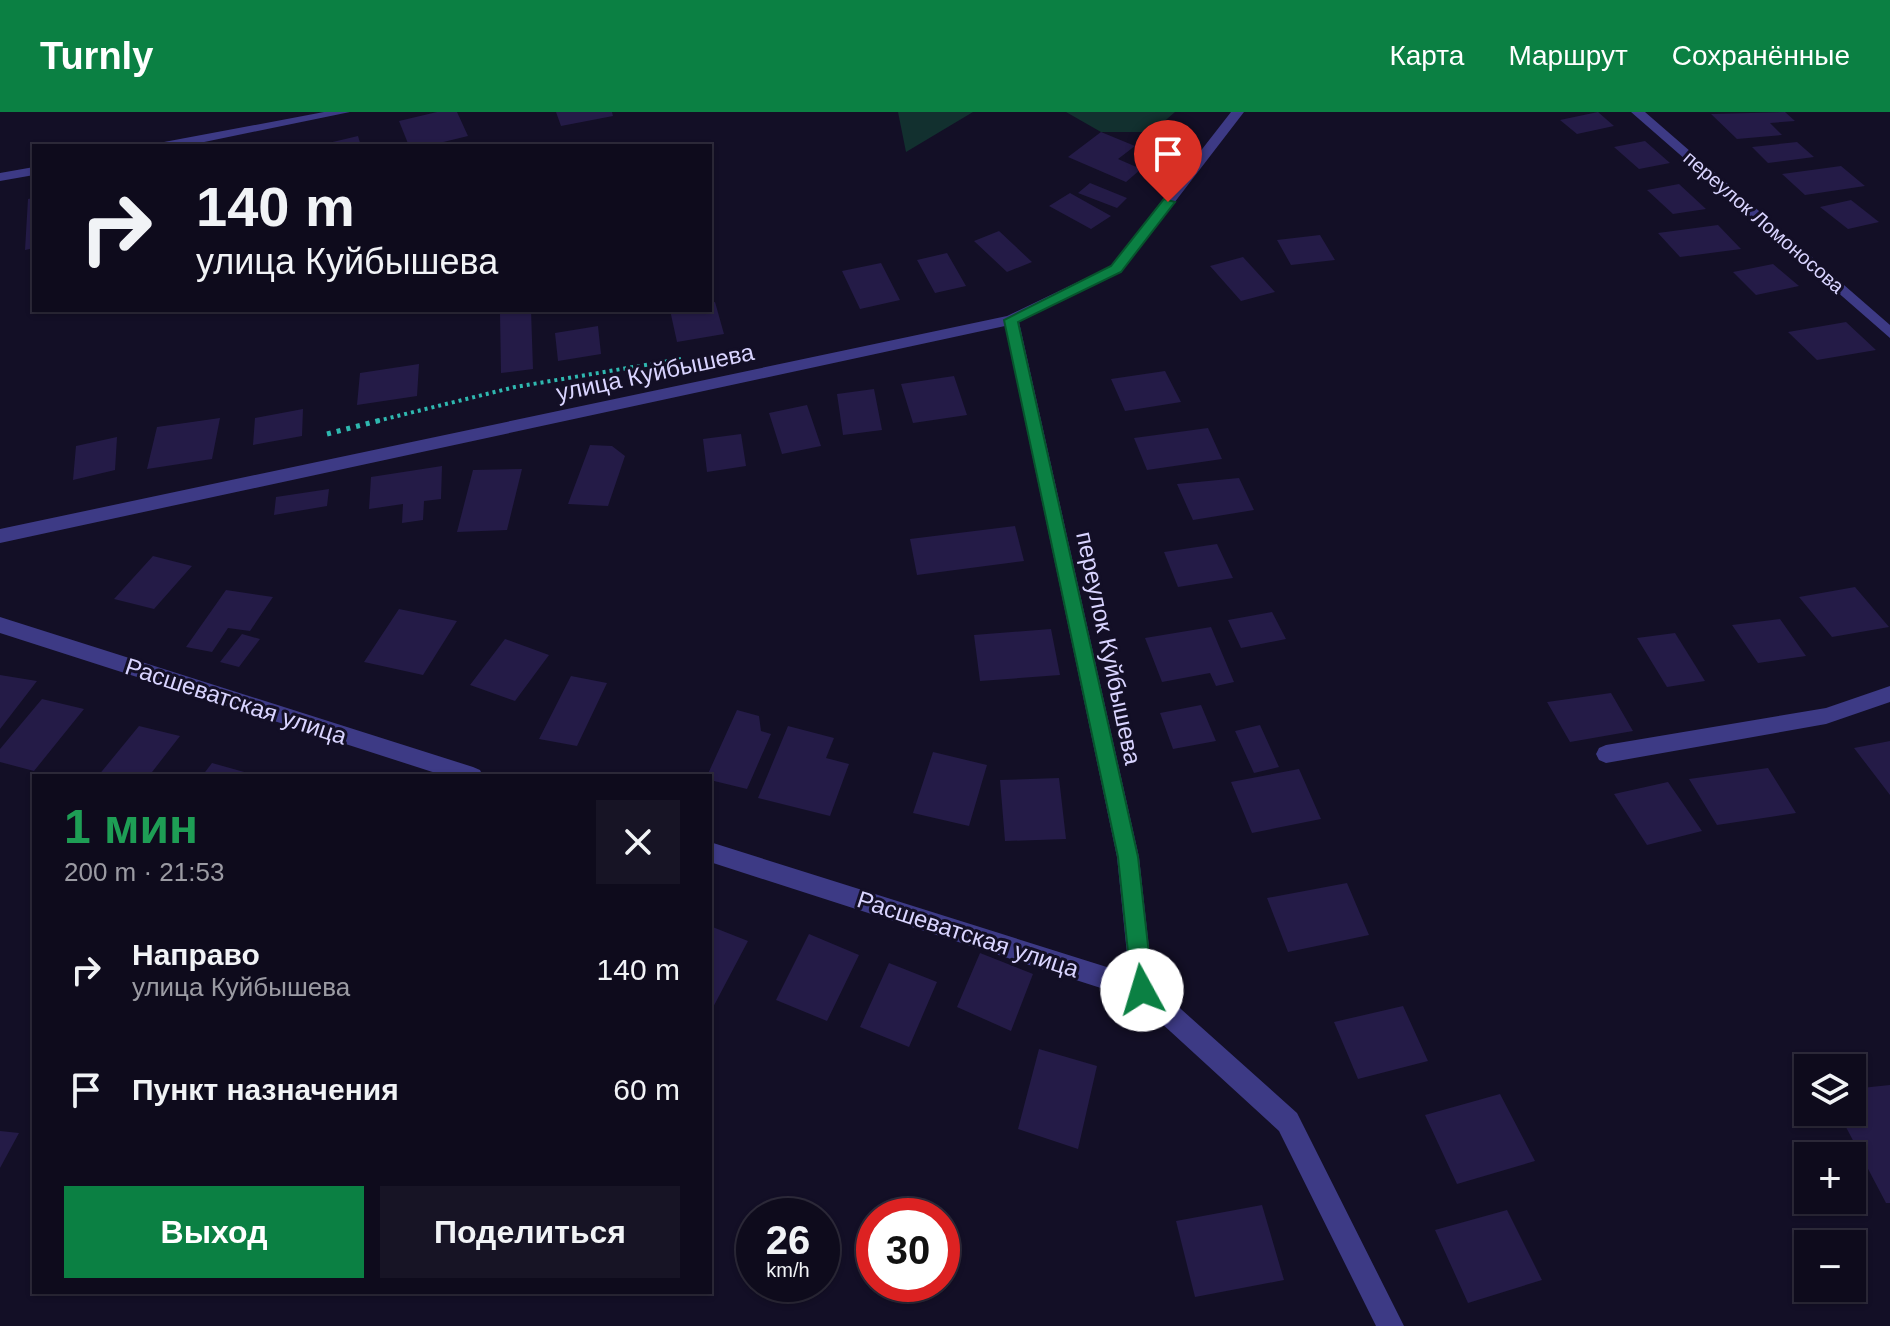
<!DOCTYPE html>
<html lang="ru">
<meta charset="utf-8">
<style>
:root{--surface:#0e0b1c;--page:#171425;--text:#f1f3f6;--muted:#9b9ba3;--line:#2e2b3b;--accent:#0b8043}
body{margin:0;font-family:Arial,sans-serif;background:var(--page);color:var(--text);height:100vh;display:flex;flex-direction:column;font-size:30px;white-space:nowrap}
*{box-sizing:border-box;margin:0}
p{font-size:26px;color:var(--muted)}
.icon{flex:none;width:44px;height:44px;fill:none;stroke:currentColor;stroke-width:2;stroke-linecap:round;stroke-linejoin:round}
.map{position:relative;flex:1;overflow:hidden}
.sheet{position:absolute;left:32px;top:662px;width:680px;height:520px;display:flex;flex-direction:column;background:var(--surface);border-radius:0px;box-shadow:0 2px 6px #0004,0 0 0 2px var(--line)}
.sheet>*{flex:none}
.top-card{position:absolute;left:32px;top:32px;width:680px;height:168px;border-radius:0px;box-shadow:0 2px 6px #0004,0 0 0 2px var(--line);background:#0e0b1c;color:var(--text);overflow:hidden}
.fabs{position:absolute;left:1794px;top:942px;display:grid;gap:16px}
.fabs a{display:grid;place-items:center;width:72px;height:72px;border-radius:0px;background:var(--surface);box-shadow:0 2px 6px #0004,0 0 0 2px var(--line);font-size:40px}
.speed{position:absolute;left:736px;top:1086px;display:flex;gap:16px;font-size:40px;font-weight:700;text-align:center}
.speed>*{display:grid;place-content:center;width:104px;height:104px;border-radius:50%;background:var(--surface);box-shadow:0 2px 6px #0004,0 0 0 2px var(--line);line-height:1}
.speed small{font-size:20px;font-weight:400}
.speed .limit{border:12px solid #d22;background:#fff;color:#111}
.pin{position:absolute;display:grid;place-items:center;width:68px;height:68px;color:#fff;margin:-82px -34px;border-radius:50% 50% 50% 0;rotate:-45deg;box-shadow:0 0 8px #0007}
.pin .icon{rotate:45deg}
.me{position:absolute;width:88px;margin:-44px;rotate:354deg;stroke-linejoin:round;filter:drop-shadow(0 0 6px #0008)}
.turn{display:flex;align-items:center;gap:28px;height:168px;padding:0 32px;font-size:36px}
.turn .icon{width:104px;height:104px;stroke-width:2.5}
.turn b{display:block;font-size:56px;line-height:68px}
.round{display:grid;place-items:center;flex:none;width:84px;height:84px;border-radius:0px;background:var(--page)}
.summary{display:flex;align-items:center;justify-content:space-between;height:136px;padding:0 32px}
h1{font-size:48px;font-weight:700;line-height:60px;color:#1e9e55}
.cta{display:flex;gap:16px;margin-top:auto;padding:16px 32px}
.cta a{flex:1;height:92px;border-radius:0px;background:var(--accent);color:#fff;font-size:32px;font-weight:700;line-height:92px;text-align:center}
.cta a+a{background:var(--page);color:var(--text)}
ul{padding:0;list-style:none}
li{display:flex;align-items:center;gap:24px;height:120px;padding:0 32px}
li div{flex:1}
li b{display:block;font-size:30px}
li em{font-style:normal}
header{display:flex;align-items:center;gap:48px;box-sizing:border-box;height:112px;padding:0 40px;background:var(--accent);color:#fff}
header strong{font-size:38px}
nav{display:flex;gap:44px;margin-inline-start:auto;font-size:28px}
.map>svg:first-child{display:block}
.green{fill:#12302f}
.building{fill:#241b47}
.lines{fill:none;stroke-linecap:round;stroke-linejoin:round}
.path-far1{stroke:#2fb8b0;stroke-width:4;stroke-dasharray:3 4;stroke-linecap:butt}
.path{stroke:#2fb8b0;stroke-width:5;stroke-dasharray:4 6;stroke-linecap:butt}
.street{fill:#3d3a85;fill-rule:evenodd}
.route{fill:#0b8043;stroke:#07532c;stroke-width:2}
.labels{text-anchor:middle;dominant-baseline:central;stroke-width:6;stroke-linejoin:round;paint-order:stroke}
.far-street-label{font-size:20px;fill:#d9d4ff;stroke:#130f26}
.street-label{font-size:24px;fill:#d9d4ff;stroke:#130f26}
</style>
<header>
<strong>Turnly</strong>
<nav><a>Карта</a><a>Маршрут</a><a>Сохранённые</a></nav>
</header>
<div class="map">
<svg width="1890" height="1214" viewBox="0 0 1890 1214">
<rect width="100%" height="100%" fill="#130f26"/>
<!-- green -->
<path class="green" d="M898,0H973L906,40Z
M1066,0H1175L1152,20H1101Z"/>
<!-- building -->
<path class="building" d="M437,0H457L468,24L427,34H409L399,9Z
M556,0H612L613,4L561,14Z
M1598,0L1614,14L1577,22L1560,8Z
M1785,0L1795,9L1770,11L1782,23L1737,27L1711,2Z
M1101,20L1135,34L1118,47L1141,57L1126,70L1068,45Z
M358,24L361,34H320V33Z
M1645,29L1670,51L1639,57L1614,35Z
M1797,30L1814,45L1768,51L1752,35Z
M1841,54L1865,74L1805,83L1782,62Z
M1090,71L1127,86L1117,96L1078,81Z
M1679,72L1706,97L1673,102L1647,78Z
M1070,81L1111,104L1091,117L1049,94Z
M34,86V136L25,138L28,87Z
M1851,88L1879,110L1848,117L1820,95Z
M1718,113L1741,137L1680,145L1658,121Z
M999,119L1032,150L1007,160L974,129Z
M1320,123L1335,148L1291,153L1277,128Z
M947,141L966,174L935,181L917,148Z
M1243,145L1275,180L1241,189L1210,154Z
M881,151L900,188L860,197L842,159Z
M1773,152L1799,174L1756,183L1733,160Z
M715,190L724,222L677,230L670,198H710V191Z
M531,198L533,257L501,261L500,201Z
M1846,210L1876,238L1817,248L1788,220Z
M598,214L601,242L558,249L555,221Z
M419,252L417,284L357,293L360,261Z
M1165,259L1181,290L1125,299L1111,267Z
M954,264L967,303L913,311L901,272Z
M874,277L882,318L843,323L837,282Z
M807,293L821,334L782,342L769,301Z
M303,297L302,324L253,333L255,306Z
M220,306L212,347L147,357L157,315Z
M1208,316L1222,347L1147,358L1134,326Z
M741,322L746,354L707,360L703,327Z
M117,325L115,358L73,368L76,334Z
M590,333L612,334L625,344L608,394L568,392Z
M442,354L441,387L424,389L423,408L402,411L403,392L369,397L371,365Z
M522,357L507,418L457,420L473,358Z
M1239,366L1254,398L1193,408L1177,372Z
M329,377L327,394L274,403L276,385Z
M1015,414L1024,449L917,463L910,427Z
M1217,432L1233,466L1178,475L1164,440Z
M153,444L192,454L154,497L114,487Z
M1855,475L1889,515L1832,525L1799,485Z
M226,478L273,485L250,519L228,516L212,540L186,535Z
M399,497L457,509L423,563L364,550Z
M1272,500L1286,527L1241,536L1228,508Z
M1780,507L1806,544L1758,551L1732,513Z
M1211,515L1234,570L1216,574L1210,561L1162,570L1145,526Z
M1051,517L1060,563L980,569L974,523Z
M1675,521L1705,569L1667,575L1637,526Z
M242,522L260,527L239,555L220,550Z
M505,527L549,543L515,589L470,573Z
M0,563L37,569L0,617Z
M571,564L607,571L577,634L539,627Z
M1611,581L1633,619L1570,630L1547,590Z
M42,587L84,597L34,659L0,650V637Z
M1201,593L1216,629L1173,637L1160,601Z
M737,598L759,604L761,619L771,622L747,677L710,668L707,664Z
M1260,613L1279,655L1254,661L1235,619Z
M139,614L180,624L149,664H98Z
M788,614L834,626L826,646L849,652L830,704L758,686Z
M1890,629V683L1854,636Z
M933,640L987,653L969,714L913,701Z
M212,651L255,663V664H202Z
M1768,656L1796,701L1717,713L1689,667Z
M1299,657L1321,707L1252,721L1231,670Z
M1059,666L1066,727L1005,729L1000,668Z
M1668,670L1702,719L1647,733L1614,682Z
M1347,771L1369,823L1288,840L1267,786Z
M710,814L748,829L710,901Z
M809,822L859,843L827,909L776,888Z
M980,841L1033,862L1011,919L957,895Z
M889,851L937,870L909,935L860,915Z
M1403,894L1428,949L1358,967L1334,910Z
M1039,937L1097,954L1078,1037L1018,1017Z
M1890,973V1091H1886L1838,1000H1852V977Z
M1500,982L1535,1049L1457,1072L1425,1003Z
M0,1019L19,1021L0,1056Z
M1262,1093L1284,1168L1195,1185L1176,1109Z
M1507,1098L1542,1168L1468,1191L1435,1118Z"/>
<g class="lines">
<!-- path-far1 -->
<path class="path-far1" d="M377,309L515,275L681,247"/>
<!-- path -->
<path class="path" d="M327,322L385,307"/>
<!-- street -->
<path class="street" d="M324,0H350L185,34H157L164,30Z
M1231,0H1244L1121,160L1019,210L1139,745L1153,872L1297,1001L1404,1214H1376L1279,1019L1135,887L710,750V730L1129,862L1117,745L1005,214L0,431V417L1007,204L1111,154Z
M1631,0H1645L1890,213V226Z
M34,55V63L0,69V61Z
M0,505L473,655L480,658L483,664H445L0,521Z
M1890,574V590L1826,612L1606,651L1599,648L1596,642L1599,636L1606,633L1826,596Z"/>
</g>
<!-- route -->
<path class="route" d="M1164,87L1175,90L1121,160L1018,210L1138,745L1153,878L1150,885L1142,888L1135,885L1132,878L1118,745L1004,208L1111,154Z"/>
<g class="labels">
<!-- far-street labels -->
<g class="far-street-label">
<text transform="translate(1764 110) rotate(41)">переулок Ломоносова</text>
</g>
<!-- street labels -->
<g class="street-label">
<text transform="translate(655 260) rotate(-12)">улица Куйбышева</text>
<text transform="translate(1109 536) rotate(78)">переулок Куйбышева</text>
<text transform="translate(236 589) rotate(18)">Расшеватская улица</text>
<text transform="translate(968 822) rotate(18)">Расшеватская улица</text>
</g>
</g>
</svg>
<div class="fabs">
<a><svg class="icon" aria-label="layers" viewBox="0 0 24 24"><path d="M12 4l9 5-9 5-9-5zM3 14l9 5 9-5"/></svg></a>
<a>+</a>
<a>−</a>
</div>
<div class="speed"><div>26<small>km/h</small></div><div class="limit">30</div></div>
<div class="pin" style="left:1168px;top:90px;background:#d93025"><svg class="icon" aria-label="arrive" viewBox="0 0 24 24"><path d="M6 21V4h12l-3 4 3 4H6"/></svg></div>
<svg class="me" style="left:1142px;top:878px" viewBox="-20 -20 40 40"><circle r="19" fill="#fff"/><path d="M0-13L10 11 0 6-10 11z" fill="#0b8043"/></svg>
<div class="top-card">
<div class="turn"><svg class="icon" aria-label="right" viewBox="0 0 24 24"><path d="M7 20v-9h11M14 6l5 5-5 5"/></svg><div><b>140 m</b>улица Куйбышева</div></div>
</div>
<section class="sheet">
<div class="summary"><div><h1>1 мин</h1><p>200 m · 21:53</p></div><a class="round"><svg class="icon" aria-label="close" viewBox="0 0 24 24"><path d="M6 6l12 12M18 6L6 18"/></svg></a></div>
<ul>
<li><svg class="icon" aria-label="right" viewBox="0 0 24 24"><path d="M7 20v-9h11M14 6l5 5-5 5"/></svg><div><b>Направо</b><p>улица Куйбышева</p></div><em>140 m</em></li>
<li><svg class="icon" aria-label="arrive" viewBox="0 0 24 24"><path d="M6 21V4h12l-3 4 3 4H6"/></svg><div><b>Пункт назначения</b></div><em>60 m</em></li>
</ul>
<div class="cta"><a>Выход</a><a>Поделиться</a></div>
</section>
</div>
